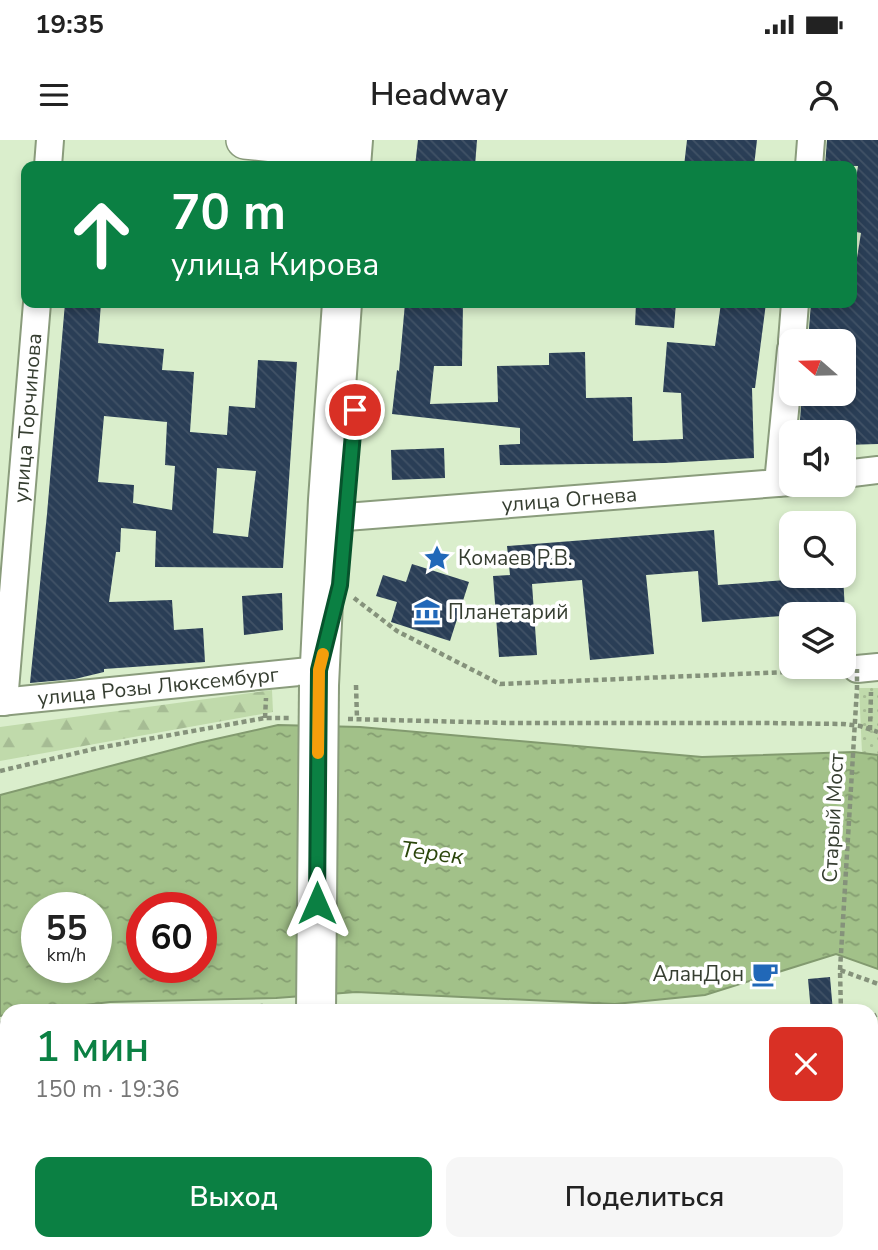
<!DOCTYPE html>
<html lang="ru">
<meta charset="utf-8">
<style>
:root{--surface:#fff;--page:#f6f6f6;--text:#222;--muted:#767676;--accent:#0b8043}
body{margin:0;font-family:"Nunito Sans",sans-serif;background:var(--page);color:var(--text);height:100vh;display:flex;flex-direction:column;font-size:26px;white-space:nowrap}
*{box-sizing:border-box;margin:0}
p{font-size:23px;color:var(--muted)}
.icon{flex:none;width:38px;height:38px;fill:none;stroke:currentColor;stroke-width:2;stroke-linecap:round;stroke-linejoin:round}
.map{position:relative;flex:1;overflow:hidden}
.drawer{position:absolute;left:0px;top:864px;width:878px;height:247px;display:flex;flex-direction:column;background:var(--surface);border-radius:21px 21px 0 0;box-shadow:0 4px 10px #0003}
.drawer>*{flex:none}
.guide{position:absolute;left:21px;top:21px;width:836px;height:147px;border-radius:14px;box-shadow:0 4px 10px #0003;background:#0b8043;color:#fff;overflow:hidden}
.needle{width:46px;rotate:290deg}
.fabs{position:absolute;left:779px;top:189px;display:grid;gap:14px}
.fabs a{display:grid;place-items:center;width:77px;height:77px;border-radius:14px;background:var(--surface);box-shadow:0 4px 10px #0003;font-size:35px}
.speed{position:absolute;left:21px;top:752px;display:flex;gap:14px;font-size:35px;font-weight:700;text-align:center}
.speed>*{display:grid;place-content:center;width:91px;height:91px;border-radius:50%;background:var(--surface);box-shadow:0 4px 10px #0003;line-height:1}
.speed small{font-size:18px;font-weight:400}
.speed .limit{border:10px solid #d22;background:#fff;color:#111}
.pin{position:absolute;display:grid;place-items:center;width:60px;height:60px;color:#fff;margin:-30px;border:4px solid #fff;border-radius:50%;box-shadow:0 2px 7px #0007}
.me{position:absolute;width:77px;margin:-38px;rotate:0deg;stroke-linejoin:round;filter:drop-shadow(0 0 5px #0008)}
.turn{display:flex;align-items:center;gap:24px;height:147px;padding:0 35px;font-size:32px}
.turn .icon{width:91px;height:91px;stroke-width:2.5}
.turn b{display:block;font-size:49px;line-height:60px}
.round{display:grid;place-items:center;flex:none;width:74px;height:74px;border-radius:14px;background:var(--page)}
.overview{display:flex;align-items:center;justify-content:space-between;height:119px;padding:0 35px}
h1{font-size:42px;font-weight:600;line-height:52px;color:var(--accent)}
.action{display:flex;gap:14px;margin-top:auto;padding:14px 35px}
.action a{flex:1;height:80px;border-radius:14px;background:var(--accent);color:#fff;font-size:28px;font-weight:600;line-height:80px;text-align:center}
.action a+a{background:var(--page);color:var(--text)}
.status{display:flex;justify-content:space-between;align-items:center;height:49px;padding:0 35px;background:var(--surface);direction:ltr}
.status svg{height:19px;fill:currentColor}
header{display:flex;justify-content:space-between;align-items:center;height:91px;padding:0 35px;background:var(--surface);font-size:32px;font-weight:600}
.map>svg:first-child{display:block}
.grass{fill:url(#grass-tufts)}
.forest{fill:url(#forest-firs)}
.park{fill:url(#park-dots)}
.water{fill:url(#water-ripples);stroke:#829a6f;stroke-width:2;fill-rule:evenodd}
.building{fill:url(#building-back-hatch);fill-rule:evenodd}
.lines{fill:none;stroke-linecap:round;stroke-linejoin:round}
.lane-casing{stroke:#8a9c7c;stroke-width:16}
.street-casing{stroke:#8a9c7c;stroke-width:30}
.secondary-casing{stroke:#8a9c7c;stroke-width:40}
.primary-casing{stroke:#8a9c7c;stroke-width:42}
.path{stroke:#85927b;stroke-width:4.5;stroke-dasharray:5 3.5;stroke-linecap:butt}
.lane{stroke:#fff;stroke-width:12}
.street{stroke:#fff;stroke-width:26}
.secondary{stroke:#fff;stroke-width:37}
.primary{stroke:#fff;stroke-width:38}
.primary-bridge-casing{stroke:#8a9c7c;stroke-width:42;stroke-linecap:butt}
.path-bridge{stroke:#85927b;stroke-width:4.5;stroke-dasharray:5 3.5;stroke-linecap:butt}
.primary-bridge{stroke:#fff;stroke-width:38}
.route-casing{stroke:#07532c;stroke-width:18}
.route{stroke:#0b8043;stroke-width:12}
.slow{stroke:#f59e0b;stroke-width:12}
.labels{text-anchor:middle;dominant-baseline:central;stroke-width:7;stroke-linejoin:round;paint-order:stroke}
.street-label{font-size:21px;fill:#363e31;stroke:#fff}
.poi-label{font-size:21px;fill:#363e31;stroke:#fff;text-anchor:start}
.water-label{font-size:23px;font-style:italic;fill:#2b460b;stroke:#fff}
</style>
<div class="status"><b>19:35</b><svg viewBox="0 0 49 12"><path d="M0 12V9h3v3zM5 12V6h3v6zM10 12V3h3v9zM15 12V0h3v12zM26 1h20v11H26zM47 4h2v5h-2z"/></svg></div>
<header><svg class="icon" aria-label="menu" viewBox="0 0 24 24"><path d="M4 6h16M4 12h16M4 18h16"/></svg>Headway<svg class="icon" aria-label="person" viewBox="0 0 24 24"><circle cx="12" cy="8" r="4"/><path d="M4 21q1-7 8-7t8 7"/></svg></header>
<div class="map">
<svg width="878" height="1110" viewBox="0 0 878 1110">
<defs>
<pattern id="grass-tufts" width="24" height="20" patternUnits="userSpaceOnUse" patternTransform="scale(1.75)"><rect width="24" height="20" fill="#c0daab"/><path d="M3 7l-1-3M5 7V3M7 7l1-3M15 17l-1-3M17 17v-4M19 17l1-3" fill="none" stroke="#a6bc94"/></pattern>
<pattern id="forest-firs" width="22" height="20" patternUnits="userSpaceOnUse" patternTransform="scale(1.75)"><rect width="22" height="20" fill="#c0daab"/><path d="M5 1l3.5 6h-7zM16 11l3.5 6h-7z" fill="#a6bc94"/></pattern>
<pattern id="park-dots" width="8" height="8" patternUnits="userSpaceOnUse" patternTransform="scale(1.75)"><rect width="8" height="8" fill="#c0daab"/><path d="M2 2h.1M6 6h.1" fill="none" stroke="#a6bc94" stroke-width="1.8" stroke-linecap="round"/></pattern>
<pattern id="water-ripples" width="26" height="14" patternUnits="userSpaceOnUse" patternTransform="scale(1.75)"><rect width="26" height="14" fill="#a2c189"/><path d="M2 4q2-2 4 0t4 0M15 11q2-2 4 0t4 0" fill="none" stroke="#859e71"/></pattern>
<pattern id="building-back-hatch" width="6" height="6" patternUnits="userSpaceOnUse" patternTransform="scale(1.75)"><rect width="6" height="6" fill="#2a3e56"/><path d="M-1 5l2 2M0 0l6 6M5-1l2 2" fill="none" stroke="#415266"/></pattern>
</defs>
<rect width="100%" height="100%" fill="#daeecc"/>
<!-- grass -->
<path class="grass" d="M7,897V966L0,967V898Z
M53,1104H273V1110H18Z"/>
<!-- forest -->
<path class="forest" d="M272,550L273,572L0,621V587Z"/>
<!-- park -->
<path class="park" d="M859,548H878V615L862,613Z"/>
<!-- water -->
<path class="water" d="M278,585L360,587L702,617L854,612L878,615V829L836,814L705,855L615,864L356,852L276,858L110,862L34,871L7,872V875L0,876V655L198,603ZM37,768H96V828H37ZM142,768H201V828H142Z"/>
<!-- building -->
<path class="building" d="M418,0H477L475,26H415Z
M687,0H757L754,26H684Z
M827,0H878V304L844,305V292H799L802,254H844V201H808L811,163H852V149L861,93L852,91V64L858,26H825Z
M65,163H101L98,203L164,209L162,230L194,232L190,292L227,295L229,266L255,268L258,220L297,222L283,428L155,427L156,391L121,388L120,412H116L109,462L172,460L174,490L203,488L205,522L104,529V532L75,539L30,543L47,374ZM104,276L167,282L165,325L175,326L172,370L133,363L134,345L98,342ZM217,328L256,331L248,397L213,393Z
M405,163H463L462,226H434L430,264L498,262L497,226L549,225V213L585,212L586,258L632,257L633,301L683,299L681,253L663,252L667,202L715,206L721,163H766L755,248H752L754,318L665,323L500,325L499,305L520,304V288L392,274L397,230L399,231Z
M636,163H676L674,188L635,185Z
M444,308L445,338L392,340L391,310Z
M714,390L718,445L843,436L845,471L702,482L698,431L646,435L654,514L590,520L582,440L532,444L537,515L499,517L493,436L510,435L507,406Z
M412,424L469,442L450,501L391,482L397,462L376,456L383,435L406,442Z
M282,453L283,490L244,495L242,456Z
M830,837L833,872H811L808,839Z"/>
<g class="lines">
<!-- lane casing -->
<g class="lane-casing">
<path id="lane" d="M872,955L878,960"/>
</g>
<!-- street casing -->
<g class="street-casing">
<g id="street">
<path d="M48,26L50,0"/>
<path d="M809,26L811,0"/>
<path d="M792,201L795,163"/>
<path d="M844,334L878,330"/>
<path d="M778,343L791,209"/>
<path id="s1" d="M346,377L791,342"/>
<path d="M857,529L878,527"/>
<path id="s2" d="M0,562L319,530"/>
<path id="s3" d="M4,562L37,163"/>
<path d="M0,978L7,977"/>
</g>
</g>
<!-- secondary casing -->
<g class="secondary-casing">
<path id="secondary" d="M245,0L339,10H352"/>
</g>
<!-- primary casing -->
<g class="primary-casing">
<path id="primary" d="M351,26L353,0
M319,545L328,360L342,163
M316,1104V1110"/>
</g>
<!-- path -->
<path class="path" d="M354,458L397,491L500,544L835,530
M356,545L357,579
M265,578L266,558
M348,579L509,583H764L843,584L860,586L878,592
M870,590L871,552
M0,631L98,608L265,578H290
M283,871V872
M363,871L364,872
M142,872L263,866
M689,872L719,869L727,872
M841,872L840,830L878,844
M872,877L878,874
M0,883H7
M3,1110L35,1104"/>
<!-- lane -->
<use href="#lane" class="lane"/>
<!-- street -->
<use href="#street" class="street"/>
<!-- secondary -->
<use href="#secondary" class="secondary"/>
<!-- primary -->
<use href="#primary" class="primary"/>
<!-- primary-bridge casing -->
<g class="primary-bridge-casing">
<path id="primary-bridge" d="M316,872L319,545"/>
</g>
<!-- path-bridge -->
<path class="path-bridge" d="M840,830L857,548V529"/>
<!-- primary-bridge -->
<use href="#primary-bridge" class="primary-bridge"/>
</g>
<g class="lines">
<!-- route casing -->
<g class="route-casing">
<path id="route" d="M317,763L319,530L340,445L355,270"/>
</g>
<!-- route -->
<use href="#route" class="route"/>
<!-- slow -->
<path class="slow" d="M318,613L319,530L323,514"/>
</g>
<!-- icons -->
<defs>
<g id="sight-bare" transform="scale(2.1)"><path d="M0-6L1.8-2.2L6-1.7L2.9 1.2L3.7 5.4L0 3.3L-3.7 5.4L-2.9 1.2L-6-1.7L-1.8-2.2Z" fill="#2168b8" stroke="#fff" stroke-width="2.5" paint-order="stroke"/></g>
<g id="museum-bare" transform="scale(2.1)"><path d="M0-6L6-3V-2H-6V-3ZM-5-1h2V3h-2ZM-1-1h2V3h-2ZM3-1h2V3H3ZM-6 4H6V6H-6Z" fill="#2168b8" stroke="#fff" stroke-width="2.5" paint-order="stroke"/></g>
<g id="cafe-bare" transform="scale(2.1)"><path d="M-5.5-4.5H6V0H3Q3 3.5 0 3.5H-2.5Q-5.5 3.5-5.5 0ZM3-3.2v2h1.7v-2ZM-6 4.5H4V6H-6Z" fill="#2168b8" stroke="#fff" stroke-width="2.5" paint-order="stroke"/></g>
</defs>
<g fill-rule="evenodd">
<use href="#sight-bare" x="437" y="418"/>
<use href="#museum-bare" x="427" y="472"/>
<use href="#cafe-bare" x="765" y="834"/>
</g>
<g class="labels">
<!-- street labels -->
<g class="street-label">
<text stroke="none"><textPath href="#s3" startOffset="285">улица Торчинова</textPath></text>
<text stroke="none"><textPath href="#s1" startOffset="224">улица Огнева</textPath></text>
<text stroke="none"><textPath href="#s2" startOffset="159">улица Розы Люксембург</textPath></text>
<text transform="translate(833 678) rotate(-87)">Старый Мост</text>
</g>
<!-- poi labels -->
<g class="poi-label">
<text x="458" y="418">Комаев Р.В.</text>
<text x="448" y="472">Планетарий</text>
<text x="744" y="834" text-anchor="end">АланДон</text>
</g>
<!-- water labels -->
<g class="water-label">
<text transform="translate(432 713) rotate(7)">Терек</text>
</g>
</g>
</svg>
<div class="fabs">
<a><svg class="needle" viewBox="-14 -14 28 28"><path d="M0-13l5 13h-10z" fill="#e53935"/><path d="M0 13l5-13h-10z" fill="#767676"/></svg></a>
<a><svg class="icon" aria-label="sound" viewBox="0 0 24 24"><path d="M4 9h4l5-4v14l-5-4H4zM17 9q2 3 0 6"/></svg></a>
<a><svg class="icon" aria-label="search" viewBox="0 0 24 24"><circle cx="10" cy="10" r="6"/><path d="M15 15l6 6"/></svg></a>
<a><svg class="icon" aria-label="layers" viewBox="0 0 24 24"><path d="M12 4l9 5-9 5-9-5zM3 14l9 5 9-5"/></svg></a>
</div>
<div class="speed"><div>55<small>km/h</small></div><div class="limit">60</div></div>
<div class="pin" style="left:355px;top:270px;background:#d93025"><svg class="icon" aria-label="arrive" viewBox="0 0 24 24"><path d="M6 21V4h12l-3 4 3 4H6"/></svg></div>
<svg class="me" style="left:317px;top:763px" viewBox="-20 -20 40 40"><path d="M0-17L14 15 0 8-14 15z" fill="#0b8043" stroke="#fff" stroke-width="4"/></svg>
<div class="guide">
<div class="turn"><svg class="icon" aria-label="ahead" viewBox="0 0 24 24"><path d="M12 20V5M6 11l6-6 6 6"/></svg><div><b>70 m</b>улица Кирова</div></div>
</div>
<section class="drawer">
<div class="overview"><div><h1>1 мин</h1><p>150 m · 19:36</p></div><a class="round" style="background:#d93025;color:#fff"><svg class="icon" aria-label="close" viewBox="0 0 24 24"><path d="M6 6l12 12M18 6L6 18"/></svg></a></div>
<div class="action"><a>Выход</a><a>Поделиться</a></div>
</section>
</div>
